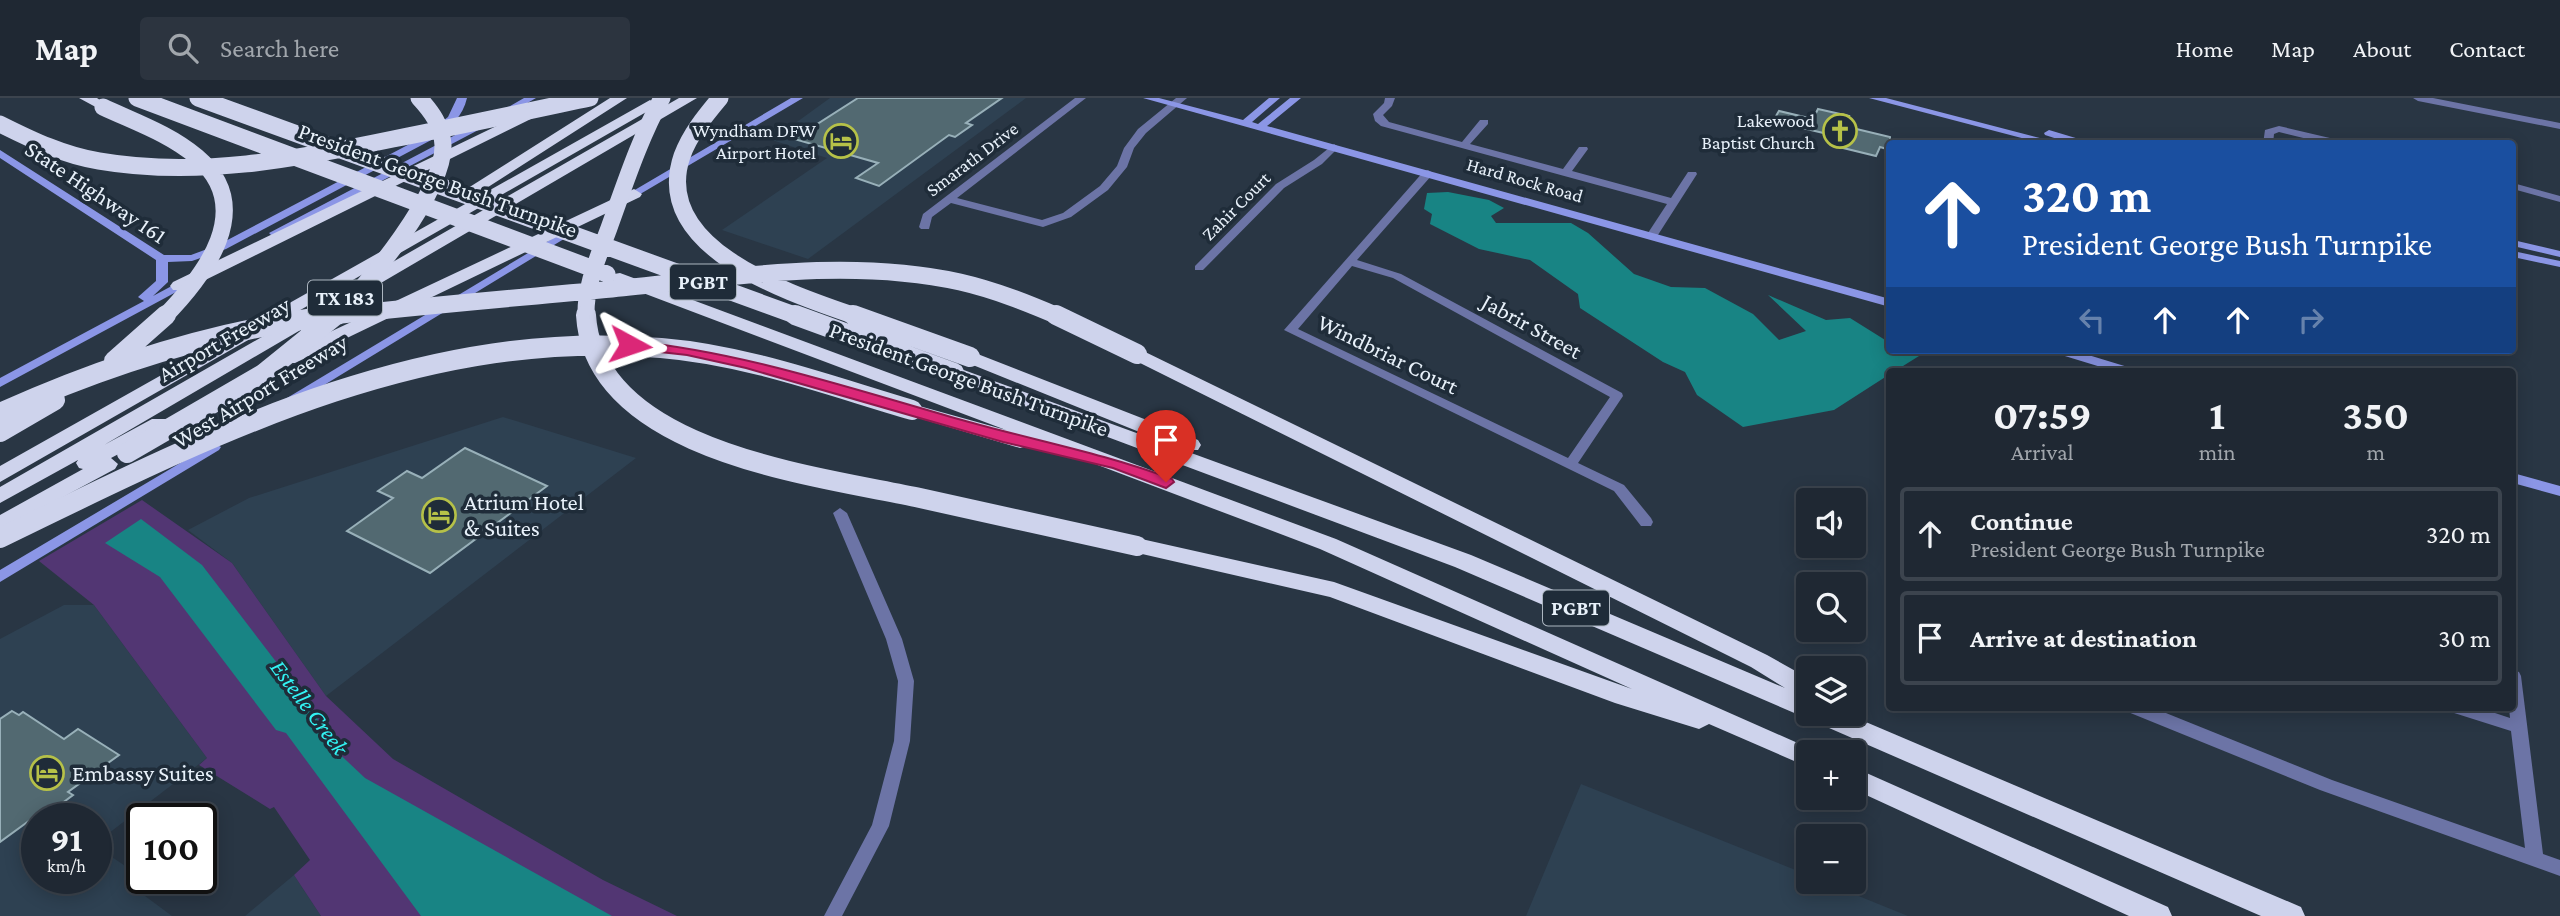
<!DOCTYPE html>
<meta charset="utf-8">
<style>
:root{--surface:#1f2833;--page:#2c343f;--text:#f1f3f6;--muted:#a1a6ac;--line:#3c444e}
body{margin:0;font-family:"Crimson Pro",serif;background:var(--page);color:var(--text);height:100vh;display:flex;flex-direction:column;font-size:26px;white-space:nowrap}
*{box-sizing:border-box;margin:0}
p{font-size:23px;color:var(--muted)}
.icon{flex:none;width:38px;height:38px;fill:none;stroke:currentColor;stroke-width:2;stroke-linecap:round;stroke-linejoin:round}
.map{position:relative;flex:1;overflow:hidden}
.sheet{position:absolute;left:1886px;top:270px;width:630px;height:343px;display:flex;flex-direction:column;background:var(--surface);border-radius:7px;box-shadow:0 4px 18px #0003,0 0 0 2px var(--line)}
.sheet>*{flex:none}
.top-card{position:absolute;left:1886px;top:42px;width:630px;height:214px;border-radius:7px;box-shadow:0 4px 18px #0003,0 0 0 2px var(--line);background:#1a4fa0;color:#fff;overflow:hidden}
.fabs{position:absolute;left:1796px;top:390px;display:grid;gap:14px}
.fabs a{display:grid;place-items:center;width:70px;height:70px;border-radius:7px;background:var(--surface);box-shadow:0 4px 18px #0003,0 0 0 2px var(--line);font-size:35px}
.speed{position:absolute;left:21px;top:705px;display:flex;gap:14px;font-size:35px;font-weight:700;text-align:center}
.speed>*{display:grid;place-content:center;width:91px;height:91px;border-radius:50%;background:var(--surface);box-shadow:0 4px 18px #0003,0 0 0 2px var(--line);line-height:1}
.speed small{font-size:18px;font-weight:400}
.speed .limit{border:4px solid #111;border-radius:10px;background:#fff;color:#111}
.pin{position:absolute;display:grid;place-items:center;width:60px;height:60px;color:#fff;margin:-72px -30px;border-radius:50% 50% 50% 0;rotate:-45deg;box-shadow:0 0 7px #0007}
.pin .icon{rotate:45deg}
.me{position:absolute;width:77px;margin:-38px;rotate:95deg;stroke-linejoin:round;filter:drop-shadow(0 0 5px #0008)}
.turn{display:flex;align-items:center;gap:24px;height:147px;padding:0 21px;font-size:32px}
.turn .icon{width:91px;height:91px;stroke-width:2.5}
.turn b{display:block;font-size:49px;line-height:60px}
.lanes{display:flex;align-items:center;height:66px;padding:0 21px;background:#0003;justify-content:center;gap:35px;direction:ltr}
.lanes .off{opacity:.35}
.eta{display:flex;justify-content:space-evenly;align-items:center;height:119px;text-align:center}
.eta b{font-size:42px;font-weight:700;line-height:49px}
ul{padding:0;list-style:none}
li{display:flex;align-items:center;gap:21px;height:94px;margin:0 14px 10px;padding:0 7px;border:4px solid var(--line);border-radius:7px}
li div{flex:1}
li b{display:block;font-size:26px}
li em{font-style:normal}
header{display:flex;align-items:center;gap:42px;box-sizing:border-box;height:98px;padding:0 35px;background:var(--surface);border-bottom:2px solid var(--line)}
header strong{font-size:33px}
nav{display:flex;gap:38px;margin-inline-start:auto;font-size:24px}
.search{width:490px;height:63px;background:var(--page);display:flex;align-items:center;gap:18px;box-sizing:border-box;padding:0 24px;border-radius:7px;color:var(--muted);font-size:26px}
.map>svg:first-child{display:block}
.built{fill:#2e4152}
.green{fill:#523673}
.water{fill:#188484}
.building{fill:#526971;stroke:#98b0b9;stroke-width:2}
.lines{fill:none;stroke-linecap:round;stroke-linejoin:round}
.street{fill:#6c74a6;fill-rule:evenodd}
.secondary{fill:#8b96e6;fill-rule:evenodd}
.highway{fill:#ced3ec;fill-rule:evenodd}
.highway-bridge-far1{stroke:#ced3ec;stroke-width:17}
.highway-bridge{stroke:#ced3ec;stroke-width:20}
.route{fill:#db2777;stroke:#8e194d;stroke-width:2}
.labels{text-anchor:middle;dominant-baseline:central;stroke-width:7;stroke-linejoin:round;paint-order:stroke}
.far-poi-label{font-size:19px;fill:#e8f1fa;stroke:#1f2c39;text-anchor:end}
.far-street-label{font-size:19px;fill:#e8f1fa;stroke:#1f2c39}
.shield{fill:#1f2c39;stroke:#acb6c0;stroke-width:2}
.shield-label{font-size:21px;font-weight:bold;fill:#e8f1fa}
.street-label{font-size:23px;fill:#e8f1fa;stroke:#1f2c39}
.poi-label{font-size:23px;fill:#e8f1fa;stroke:#1f2c39;text-anchor:start}
.water-label{font-size:24px;font-style:italic;fill:#32f3f3;stroke:#1f2c39}
</style>
<header>
<strong>Map</strong>
<div class="search"><svg class="icon" aria-label="search" viewBox="0 0 24 24"><circle cx="10" cy="10" r="6"/><path d="M15 15l6 6"/></svg>Search here</div>
<nav><a>Home</a><a>Map</a><a>About</a><a>Contact</a></nav>
</header>
<div class="map">
<svg width="2560" height="818" viewBox="0 0 2560 818">
<rect width="100%" height="100%" fill="#293644"/>
<!-- built -->
<path class="built" d="M830,0H1026L808,161L722,132L827,60L772,42Z
M503,319L636,360L326,598L232,465L188,432L249,400Z
M64,507H94L207,660L96,745V721H37V780H96V748L147,783L145,798L172,818H0V541Z
M1581,686L1808,777V784H1824L1908,818H1526Z
M294,777L321,818H245Z"/>
<!-- green -->
<path class="green" d="M142,402L232,465L326,598L393,661L603,782L677,818H321L294,777L310,762L274,709L270,711L199,667L207,660L94,507L39,463Z"/>
<!-- water -->
<path class="water" d="M1448,94L1489,102L1504,110L1491,118L1496,125H1571L1588,135L1634,176L1671,189L1705,190L1753,216L1779,242L1806,233L1768,197L1826,222L1850,220L1890,245V252L1927,253L1895,273H1890V276L1834,312L1743,329L1697,297L1685,274L1663,264L1580,210L1578,196L1530,162L1479,151L1430,126L1432,116L1424,111L1427,95Z
M141,421L202,467L313,612L331,648L365,680L612,818H421L286,635L276,632L160,479L105,445Z"/>
<!-- building -->
<path class="building" d="M858,0H1002L966,25L972,27L955,39L949,37L879,88L856,80L878,65L794,41Z
M1818,11L1849,18L1844,28L1890,39V52L1880,49L1876,58L1831,47L1836,38L1773,23L1779,13L1813,21Z
M465,350L547,388L430,475L347,433L393,400L378,393L407,373L422,380Z
M12,613L19,617L23,614L64,641L78,631L119,657L68,694L73,697L41,721L37,723L33,720L0,744V621Z"/>
<g class="lines">
<!-- street -->
<path class="street" d="M1075,0H1086L957,100L1042,122L1063,115L1100,88L1117,68L1124,50L1138,31L1176,0H1187L1146,35L1134,50L1127,69L1108,92L1071,119L1043,129L951,105L932,119L929,131H921L919,129L923,116Z
M1385,0H1395L1392,8L1383,17L1389,24L1462,44L1480,22H1488V26L1470,46L1563,71L1579,49H1587L1588,51L1572,73L1671,100L1688,74H1696L1697,76L1656,140L1652,141L1646,138L1667,106L1381,28L1375,23L1373,16L1384,5Z
M2413,0H2433L2560,25V31L2418,3Z
M2279,28L2347,44L2348,46H2328L2279,34L2274,36L2273,46H2263L2265,32Z
M1334,46L1339,49L1322,66L1284,90L1203,172H1195V168L1276,86L1314,62Z
M1428,72L1433,75L1432,77L1357,162L1401,176L1622,295L1623,298L1578,365L1624,387L1651,420L1653,424L1651,428H1641L1614,393L1284,232L1424,73ZM1352,168L1393,180L1610,299L1568,360L1298,231Z
M2513,85L2560,98V104L2513,91Z
M840,410L847,415L902,541L914,583L910,643L889,728L842,818H824L872,727L894,643L898,583L886,541L833,415Z
M2513,572L2519,574L2521,578L2543,756L2560,762V778L2320,692L2128,614L2126,609H2151L2332,682L2525,750L2511,633L2451,614L2449,609H2477L2510,620L2509,609H2513Z"/>
<!-- secondary -->
<path class="secondary" d="M457,0H467C463,18 450,30 435,40L226,151L192,163L168,164V184L153,198L183,182H191V186L0,289V280L144,203L138,199L156,183V162L0,60V52L164,157H191L218,147L421,40L448,19Z
M524,0H536L505,18L496,16Z
M791,0H803L625,105H617L616,103Z
M1143,0H1159L1243,22L1269,0H1280L1252,24L1258,26L1290,0H1301L1267,28L1890,201V209Z
M1869,0H1886L2063,46H2044Z
M480,24L484,25V29L279,137H271L269,135Z
M2049,32L2089,44L2090,46H2073L2045,37L2044,35Z
M573,128L579,131L577,133L293,306L288,307L282,303Z
M2513,142L2560,153V159L2513,148Z
M2513,153L2560,163V169L2513,159Z
M2053,252H2072L2131,270L2133,273H2114L2055,255Z
M214,345L221,349L219,352L0,484V472Z
M2513,375L2560,388V398L2513,385Z"/>
<!-- highway -->
<path class="highway" d="M79,0H97L110,9L103,13Z
M610,0H627L471,100H459L457,97Z
M679,0H697L104,347L152,321H166L169,326L166,331L111,360L118,366L115,371L0,433V417L83,371L79,370L76,365L78,362L0,405V389Z
M650,2L657,6L655,9L0,384V368Z
M536,9L541,10L543,13L541,16L185,192H173L170,188L173,184Z
M634,91L642,96L640,99L295,265H281L279,261L281,257Z
M620,175L1336,441L1818,654H1808V669L1709,626L1699,631L1615,605L1330,499L1129,453L1126,448L1129,443L1137,440L1334,484L1632,591L1320,451L1029,341L1027,348L1020,350L905,316L902,312L905,308L912,306L1006,332L614,184L611,180L614,176Z
M1137,250L1767,557L1808,580V616H1847L2301,809L2305,818H2261L1813,623L1811,619L1799,617L1455,469L947,279L945,275L947,271H961L1471,457L1785,590L1751,569L1130,260L1128,256Z
M970,253L1198,342L1201,347L1198,352H1184L963,263L961,259L963,255Z
M1853,669L2168,809L2172,818H2129L1853,691Z"/>
<!-- highway-bridge-far1 -->
<path class="highway-bridge-far1" d="M137,0L607,176
M198,0L800,219
M720,0C705,18 690,36 682,58C650,152 795,197 858,219
M103,9C135,24 170,36 197,59C257,110 205,177 164,219
M0,26C32,42 63,57 99,63C197,80 297,61 393,41C459,28 524,14 590,0
M323,219C419,208 516,200 612,191C727,180 846,159 960,184C995,192 1027,205 1060,219
M334,219C368,187 444,94 443,47C442,28 432,14 419,0
M586,219C585,187 598,160 609,130C625,86 639,42 662,0"/>
<!-- highway-bridge -->
<path class="highway-bridge" d="M586,217C594,354 818,378 920,400C992,416 1065,432 1137,448
M795,217L954,275
M853,217L970,259
M1056,217L1137,256
M114,263L166,217
M0,315C108,266 219,231 337,217
M0,334L55,302
M127,355L263,276L336,217
M0,440C210,338 421,229 661,250C747,257 830,288 912,312"/>
</g>
<!-- route -->
<path class="route" d="M630,243C744,254 852,291 962,322C1032,342 1103,355 1172,381L1174,384L1166,390L1113,370L1003,344L746,270L687,257L625,250V244Z"/>
<!-- icons -->
<defs>
<g id="church-ring" transform="scale(1.75)"><circle r="9.5" fill="#1f2c39" stroke="#b6c148" stroke-width="1.5"/><path d="M-1.2-6h2.4v3.5h3.3v2.4h-3.3V6h-2.4V-.1h-3.3v-2.4h3.3Z" fill="#b6c148"/></g>
<g id="hotel-ring" transform="scale(1.75)"><circle r="9.5" fill="#1f2c39" stroke="#b6c148" stroke-width="1.5"/><path d="M-6-4.5h1.5V1H6V5H4.5V3h-9V5H-6ZM-4 0a1.8 1.8 0 1 1 3.6 0ZM.5 0V-2.5h3Q6-2.5 6 0Z" fill="#b6c148"/></g>
</defs>
<g fill-rule="evenodd">
<use href="#church-ring" x="1840" y="33"/>
<use href="#hotel-ring" x="841" y="43"/>
<use href="#hotel-ring" x="439" y="417"/>
<use href="#hotel-ring" x="47" y="675"/>
</g>
<g class="labels">
<!-- far-poi labels -->
<g class="far-poi-label">
<text x="1815" y="22">Lakewood<tspan x="1815" dy="22">Baptist Church</tspan></text>
<text x="816" y="32">Wyndham DFW<tspan x="816" dy="22">Airport Hotel</tspan></text>
</g>
<!-- far-street labels -->
<g class="far-street-label">
<text transform="translate(972 61) rotate(-37)">Smarath Drive</text>
<text transform="translate(1525 82) rotate(16)">Hard Rock Road</text>
<text transform="translate(1236 108) rotate(-45)">Zahir Court</text>
</g>
<!-- shield labels -->
<g class="shield">
<rect x="670" y="166.5" width="66" height="35" rx="5"/>
<rect x="308" y="182.5" width="74" height="35" rx="5"/>
<rect x="1543" y="492.5" width="66" height="35" rx="5"/>
</g>
<g class="shield-label">
<text x="703" y="184">PGBT</text>
<text x="345" y="200">TX 183</text>
<text x="1576" y="510">PGBT</text>
</g>
<!-- street labels -->
<g class="street-label">
<text transform="translate(438 82) rotate(20)">President George Bush Turnpike</text>
<text transform="translate(96 94) rotate(34)">State Highway 161</text>
<text transform="translate(1532 228) rotate(29)">Jabrir Street</text>
<text transform="translate(224 241) rotate(-30)">Airport Freeway</text>
<text transform="translate(1388 256) rotate(26)">Windbriar Court</text>
<text transform="translate(969 281) rotate(20)">President George Bush Turnpike</text>
<text transform="translate(260 293) rotate(-31)">West Airport Freeway</text>
</g>
<!-- poi labels -->
<g class="poi-label">
<text x="464" y="404">Atrium Hotel<tspan x="464" dy="26">&amp; Suites</tspan></text>
<text x="72" y="675">Embassy Suites</text>
</g>
<!-- water labels -->
<g class="water-label">
<text transform="translate(310 609) rotate(53)">Estelle Creek</text>
</g>
</g>
</svg>
<div class="fabs">
<a><svg class="icon" aria-label="sound" viewBox="0 0 24 24"><path d="M4 9h4l5-4v14l-5-4H4zM17 9q2 3 0 6"/></svg></a>
<a><svg class="icon" aria-label="search" viewBox="0 0 24 24"><circle cx="10" cy="10" r="6"/><path d="M15 15l6 6"/></svg></a>
<a><svg class="icon" aria-label="layers" viewBox="0 0 24 24"><path d="M12 4l9 5-9 5-9-5zM3 14l9 5 9-5"/></svg></a>
<a>+</a>
<a>−</a>
</div>
<div class="speed"><div>91<small>km/h</small></div><div class="limit">100</div></div>
<div class="pin" style="left:1166px;top:384px;background:#d93025"><svg class="icon" aria-label="arrive" viewBox="0 0 24 24"><path d="M6 21V4h12l-3 4 3 4H6"/></svg></div>
<svg class="me" style="left:630px;top:247px" viewBox="-20 -20 40 40"><path d="M0-17L14 15 0 8-14 15z" fill="#db2777" stroke="#fff" stroke-width="4"/></svg>
<div class="top-card">
<div class="turn"><svg class="icon" aria-label="ahead" viewBox="0 0 24 24"><path d="M12 20V5M6 11l6-6 6 6"/></svg><div><b>320 m</b>President George Bush Turnpike</div></div>
<div class="lanes"><svg class="icon off" aria-label="left" viewBox="0 0 24 24"><path d="M17 20v-9H6M10 6l-5 5 5 5"/></svg><svg class="icon" aria-label="ahead" viewBox="0 0 24 24"><path d="M12 20V5M6 11l6-6 6 6"/></svg><svg class="icon" aria-label="ahead" viewBox="0 0 24 24"><path d="M12 20V5M6 11l6-6 6 6"/></svg><svg class="icon off" aria-label="right" viewBox="0 0 24 24"><path d="M7 20v-9h11M14 6l5 5-5 5"/></svg></div>
</div>
<section class="sheet">
<div class="eta">
<div><b>07:59</b><p>Arrival</p></div>
<div><b>1</b><p>min</p></div>
<div><b>350</b><p>m</p></div>
</div>
<ul>
<li><svg class="icon" aria-label="ahead" viewBox="0 0 24 24"><path d="M12 20V5M6 11l6-6 6 6"/></svg><div><b>Continue</b><p>President George Bush Turnpike</p></div><em>320 m</em></li>
<li><svg class="icon" aria-label="arrive" viewBox="0 0 24 24"><path d="M6 21V4h12l-3 4 3 4H6"/></svg><div><b>Arrive at destination</b></div><em>30 m</em></li>
</ul>
</section>
</div>
